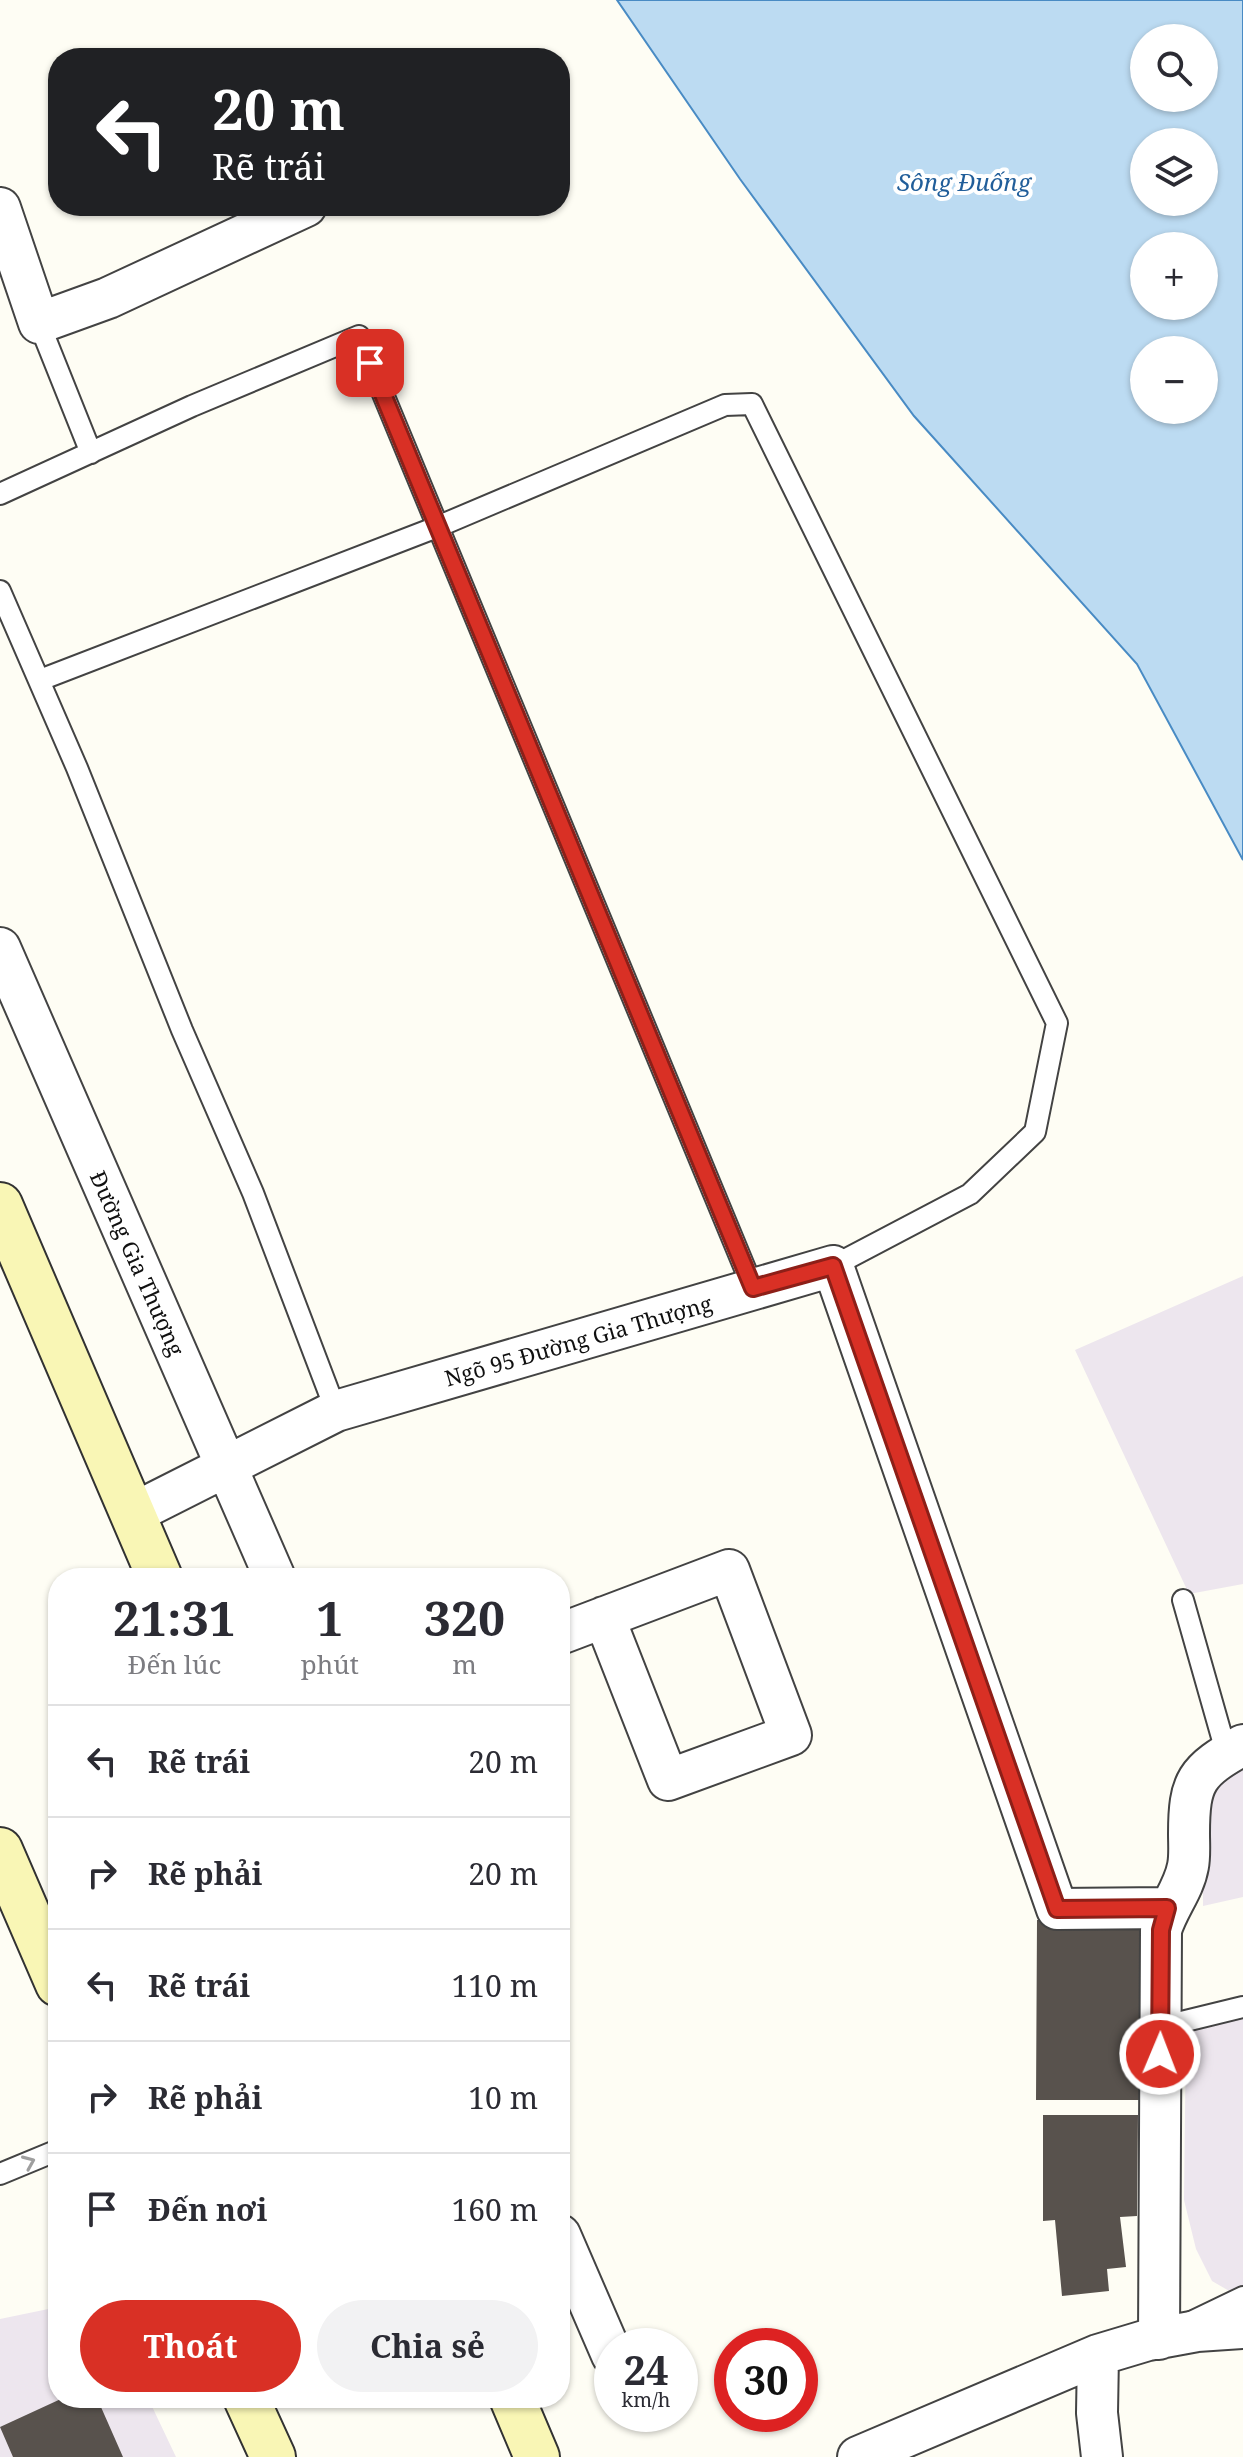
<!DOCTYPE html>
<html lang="vi">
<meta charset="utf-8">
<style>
:root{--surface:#fff;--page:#f2f2f3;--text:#2b2b33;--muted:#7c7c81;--line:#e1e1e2;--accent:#d93025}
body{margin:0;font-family:"Noto Serif",serif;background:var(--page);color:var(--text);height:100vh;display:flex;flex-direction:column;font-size:30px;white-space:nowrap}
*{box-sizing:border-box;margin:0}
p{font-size:26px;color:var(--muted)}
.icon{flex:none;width:44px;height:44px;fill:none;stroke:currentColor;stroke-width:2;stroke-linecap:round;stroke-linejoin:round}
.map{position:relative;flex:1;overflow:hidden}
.drawer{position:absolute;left:48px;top:1568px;width:522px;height:840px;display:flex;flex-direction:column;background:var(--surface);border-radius:32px;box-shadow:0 2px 6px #0004}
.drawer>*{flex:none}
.guide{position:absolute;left:48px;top:48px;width:522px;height:168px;border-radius:32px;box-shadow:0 2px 6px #0004;background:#202124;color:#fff;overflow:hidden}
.controls{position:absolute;left:1130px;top:24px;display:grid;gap:16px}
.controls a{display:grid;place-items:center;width:88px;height:88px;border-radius:50%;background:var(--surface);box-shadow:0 2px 6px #0004;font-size:40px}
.speed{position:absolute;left:594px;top:2328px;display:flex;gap:16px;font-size:40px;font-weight:700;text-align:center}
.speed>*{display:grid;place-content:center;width:104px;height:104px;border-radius:50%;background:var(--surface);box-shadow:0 2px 6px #0004;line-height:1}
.speed small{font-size:20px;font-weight:400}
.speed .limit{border:12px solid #d22;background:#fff;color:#111}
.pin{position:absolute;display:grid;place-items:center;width:68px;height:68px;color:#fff;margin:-34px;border-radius:16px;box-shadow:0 4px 12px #0006}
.me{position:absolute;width:88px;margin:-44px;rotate:1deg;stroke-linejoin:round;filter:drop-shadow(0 0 6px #0008)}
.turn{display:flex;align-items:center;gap:28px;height:168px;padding:0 32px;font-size:36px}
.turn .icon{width:104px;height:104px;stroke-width:2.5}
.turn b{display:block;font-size:56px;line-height:68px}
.eta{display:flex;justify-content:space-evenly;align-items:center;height:136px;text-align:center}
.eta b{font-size:48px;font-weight:700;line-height:56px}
.primary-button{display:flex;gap:16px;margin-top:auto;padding:16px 32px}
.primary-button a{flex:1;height:92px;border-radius:48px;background:var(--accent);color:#fff;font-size:32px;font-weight:700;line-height:92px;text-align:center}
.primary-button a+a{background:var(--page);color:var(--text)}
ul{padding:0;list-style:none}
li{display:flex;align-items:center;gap:24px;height:112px;padding:0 32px;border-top:2px solid var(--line)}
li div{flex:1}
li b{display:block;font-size:30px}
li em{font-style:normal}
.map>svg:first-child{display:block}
.industrial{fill:#ede6ee}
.water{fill:#bcdbf2;stroke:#498bc4;stroke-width:2;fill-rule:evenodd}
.building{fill:#58524d}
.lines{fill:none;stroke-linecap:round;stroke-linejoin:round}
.lane-casing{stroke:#434343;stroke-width:24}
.street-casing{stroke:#434343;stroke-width:44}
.secondary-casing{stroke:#323232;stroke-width:48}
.lane{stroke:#fff;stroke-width:20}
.street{stroke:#fff;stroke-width:40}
.secondary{stroke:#f9f6b5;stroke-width:44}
.oneway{stroke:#9f9f9f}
.route-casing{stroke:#8d1f18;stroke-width:20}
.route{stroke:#d93025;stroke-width:14}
.labels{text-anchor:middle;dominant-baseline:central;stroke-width:8;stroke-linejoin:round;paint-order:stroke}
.street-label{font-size:22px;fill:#101010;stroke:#fff}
.water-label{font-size:24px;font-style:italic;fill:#215e9a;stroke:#fff}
</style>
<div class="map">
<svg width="1243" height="2457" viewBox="0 0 1243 2457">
<rect width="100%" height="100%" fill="#fefdf4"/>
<!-- industrial -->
<path class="industrial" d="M1243,1276V1584L1189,1594L1075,1350Z
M1243,1764V1897L1203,1906V1811L1211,1792Z
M1243,2016V2299L1212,2281L1196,2249L1184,2200L1186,2029Z
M58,2307V2398H148L176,2457H0V2319Z"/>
<!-- water -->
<path class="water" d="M617,0H1243V860L1137,664L914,416L740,179ZM1144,38H1204V98H1144ZM1144,142H1204V202H1144ZM1144,246H1204V306H1144ZM1144,350H1204V410H1144Z"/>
<!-- building -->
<path class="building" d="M1037,1920L1146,1921L1145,2100H1036Z
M1043,2115H1138L1137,2216L1120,2217L1126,2267L1107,2269L1109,2291L1062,2296L1055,2220L1043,2221Z
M63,2398H97L123,2457H13L0,2427Z"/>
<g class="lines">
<!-- lane casing -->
<g class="lane-casing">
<path id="lane" d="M39,323L91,453
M0,494L192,406L359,336L753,1288
M0,591L77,768L182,1030L253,1193L336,1411
M40,680L437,527L725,405L752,404L1057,1023L1035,1132L970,1194L833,1266
M1183,1600L1227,1755
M1161,2027L1243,2007
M0,2174L58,2150
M1191,2322L1243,2297"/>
</g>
<!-- street casing -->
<g class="street-casing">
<path id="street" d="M0,208L39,323L108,298L306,206
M0,948L275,1578
M132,1514L336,1411L833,1266L1057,1909L1167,1908
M560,1634L729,1570L791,1735L668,1780L604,1617
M560,2235L612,2355
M1159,2339L1161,1930C1168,1907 1184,1889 1188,1866C1190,1856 1189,1844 1189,1834C1189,1781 1196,1771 1243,1745
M1098,2355L1097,2413L1102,2457
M858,2457L1098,2355L1148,2340L1197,2331L1243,2328"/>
</g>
<!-- secondary casing -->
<g class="secondary-casing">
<path id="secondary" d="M0,1205L160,1578
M0,1850L58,1984
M246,2398L273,2457
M512,2398L537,2457"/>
</g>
<!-- lane -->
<use href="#lane" class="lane"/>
<!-- street -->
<use href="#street" class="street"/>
<!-- secondary -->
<use href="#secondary" class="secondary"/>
</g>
<!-- one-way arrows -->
<defs><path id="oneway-chevron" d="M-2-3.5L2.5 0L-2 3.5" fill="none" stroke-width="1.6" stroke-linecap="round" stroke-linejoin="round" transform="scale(2)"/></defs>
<use class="oneway" href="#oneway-chevron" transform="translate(29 2162) rotate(-23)"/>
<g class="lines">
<!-- route casing -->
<g class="route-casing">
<path id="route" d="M370,363L753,1288L833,1266L1057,1909L1167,1908L1161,1930L1160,2054"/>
</g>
<!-- route -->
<use href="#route" class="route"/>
</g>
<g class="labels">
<!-- street labels -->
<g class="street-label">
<text transform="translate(138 1263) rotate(66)">Đường Gia Thượng</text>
<text transform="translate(578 1340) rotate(-16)">Ngõ 95 Đường Gia Thượng</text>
</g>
<!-- water labels -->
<g class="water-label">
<text x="964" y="181">Sông Đuống</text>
</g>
</g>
</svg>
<div class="controls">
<a><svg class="icon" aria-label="search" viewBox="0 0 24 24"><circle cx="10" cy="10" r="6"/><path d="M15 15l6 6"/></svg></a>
<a><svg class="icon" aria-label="layers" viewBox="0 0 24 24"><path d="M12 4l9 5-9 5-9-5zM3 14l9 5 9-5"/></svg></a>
<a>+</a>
<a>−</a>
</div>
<div class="speed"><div>24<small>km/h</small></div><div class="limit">30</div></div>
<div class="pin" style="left:370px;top:363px;background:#d93025"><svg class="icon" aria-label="arrive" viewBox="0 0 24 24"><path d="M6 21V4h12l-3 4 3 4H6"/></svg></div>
<svg class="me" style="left:1160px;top:2054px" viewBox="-20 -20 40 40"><circle r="17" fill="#d93025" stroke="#fff" stroke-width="3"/><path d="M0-11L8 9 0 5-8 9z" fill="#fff"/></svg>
<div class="guide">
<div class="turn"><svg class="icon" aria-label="left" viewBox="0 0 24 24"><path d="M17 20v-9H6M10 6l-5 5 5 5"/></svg><div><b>20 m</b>Rẽ trái</div></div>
</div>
<section class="drawer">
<div class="eta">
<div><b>21:31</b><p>Đến lúc</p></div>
<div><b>1</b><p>phút</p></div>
<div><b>320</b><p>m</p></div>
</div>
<ul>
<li><svg class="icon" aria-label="left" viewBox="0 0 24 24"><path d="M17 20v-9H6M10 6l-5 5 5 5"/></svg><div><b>Rẽ trái</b></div><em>20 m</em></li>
<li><svg class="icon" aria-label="right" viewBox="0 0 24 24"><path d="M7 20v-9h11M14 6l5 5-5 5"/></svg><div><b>Rẽ phải</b></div><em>20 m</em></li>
<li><svg class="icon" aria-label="left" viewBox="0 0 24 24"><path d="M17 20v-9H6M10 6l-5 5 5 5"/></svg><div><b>Rẽ trái</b></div><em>110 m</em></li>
<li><svg class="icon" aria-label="right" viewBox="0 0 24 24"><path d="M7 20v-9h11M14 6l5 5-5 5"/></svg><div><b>Rẽ phải</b></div><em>10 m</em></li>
<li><svg class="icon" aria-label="arrive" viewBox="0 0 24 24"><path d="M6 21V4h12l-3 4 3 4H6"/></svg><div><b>Đến nơi</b></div><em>160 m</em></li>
</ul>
<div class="primary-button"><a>Thoát</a><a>Chia sẻ</a></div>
</section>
</div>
